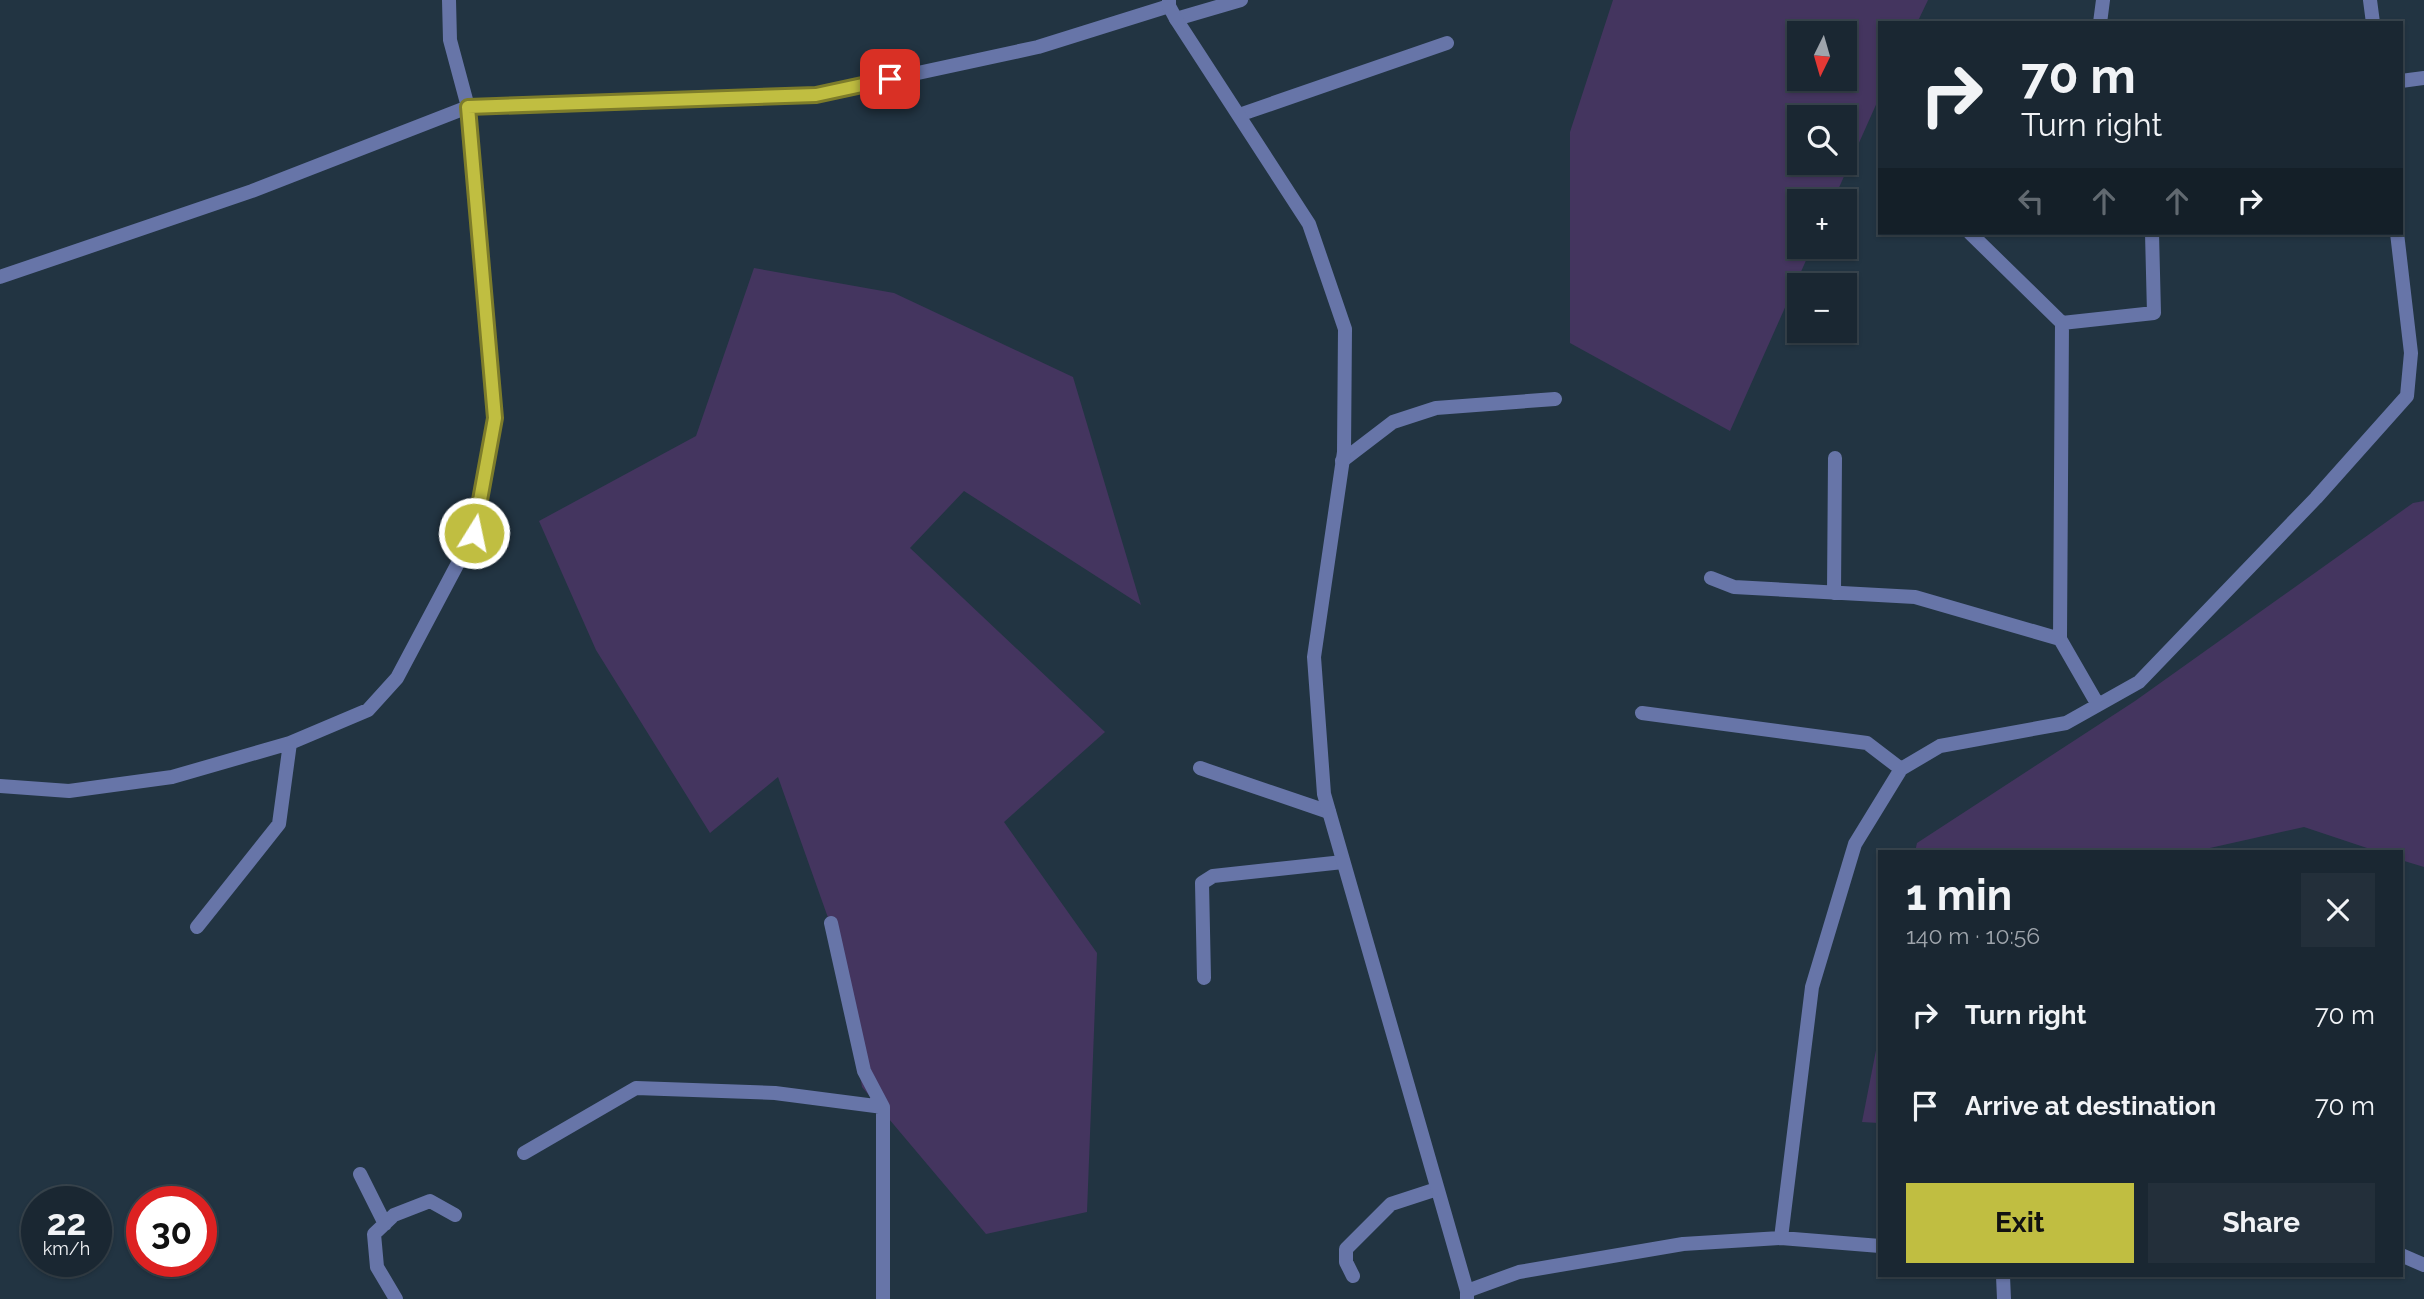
<!DOCTYPE html>
<meta charset="utf-8">
<style>
:root{--surface:#1a2732;--page:#232f3a;--text:#f1f3f6;--muted:#9fa5ac;--line:#38444d;--accent:#c0be41}
body{margin:0;font-family:Raleway,sans-serif;background:var(--page);color:var(--text);height:100vh;display:flex;flex-direction:column;font-size:26px;white-space:nowrap}
*{box-sizing:border-box;margin:0}
p{font-size:23px;color:var(--muted)}
.icon{flex:none;width:38px;height:38px;fill:none;stroke:currentColor;stroke-width:2;stroke-linecap:round;stroke-linejoin:round}
.map{position:relative;flex:1;overflow:hidden}
.drawer{position:absolute;left:1878px;top:850px;width:525px;height:427px;display:flex;flex-direction:column;background:var(--surface);border-radius:0px;box-shadow:0 2px 5px #0004,0 0 0 2px var(--line)}
.drawer>*{flex:none}
.guide{position:absolute;left:1878px;top:21px;width:525px;height:214px;border-radius:0px;box-shadow:0 2px 5px #0004,0 0 0 2px var(--line);background:#1a2732;color:var(--text);overflow:hidden}
.needle{width:46px;rotate:185deg}
.tools{position:absolute;left:1787px;top:21px;display:grid;gap:14px}
.tools a{display:grid;place-items:center;width:70px;height:70px;border-radius:0px;background:var(--surface);box-shadow:0 2px 5px #0004,0 0 0 2px var(--line);font-size:35px}
.speed{position:absolute;left:21px;top:1186px;display:flex;gap:14px;font-size:35px;font-weight:700;text-align:center}
.speed>*{display:grid;place-content:center;width:91px;height:91px;border-radius:50%;background:var(--surface);box-shadow:0 2px 5px #0004,0 0 0 2px var(--line);line-height:1}
.speed small{font-size:18px;font-weight:400}
.speed .limit{border:10px solid #d22;background:#fff;color:#111}
.pin{position:absolute;display:grid;place-items:center;width:60px;height:60px;color:#fff;margin:-30px;border-radius:14px;box-shadow:0 4px 10px #0006}
.me{position:absolute;width:77px;margin:-38px;rotate:10deg;stroke-linejoin:round;filter:drop-shadow(0 0 5px #0008)}
.turn{display:flex;align-items:center;gap:24px;height:147px;padding:0 28px;font-size:32px}
.turn .icon{width:91px;height:91px;stroke-width:2.5}
.turn b{display:block;font-size:49px;line-height:60px}
.lanes{display:flex;align-items:center;height:66px;padding:0 28px;background:#0003;justify-content:center;gap:35px;direction:ltr}
.lanes .off{opacity:.35}
.round{display:grid;place-items:center;flex:none;width:74px;height:74px;border-radius:0px;background:var(--page)}
.summary{display:flex;align-items:center;justify-content:space-between;height:119px;padding:0 28px}
h1{font-size:42px;font-weight:700;line-height:52px}
.primary-button{display:flex;gap:14px;margin-top:auto;padding:14px 28px}
.primary-button a{flex:1;height:80px;border-radius:0px;background:var(--accent);color:#111;font-size:28px;font-weight:700;line-height:80px;text-align:center}
.primary-button a+a{background:var(--page);color:var(--text)}
ul{padding:0;list-style:none}
li{display:flex;align-items:center;gap:21px;height:91px;padding:0 28px}
li div{flex:1}
li b{display:block;font-size:26px}
li em{font-style:normal}
.map>svg:first-child{display:block}
.green{fill:#44355f;fill-rule:evenodd}
.lines{fill:none;stroke-linecap:round;stroke-linejoin:round}
.minor{stroke:#6775a8;stroke-width:14}
.tertiary{stroke:#6775a8;stroke-width:14}
.route-casing{stroke:#7d7c2a;stroke-width:18}
.route{stroke:#c0be41;stroke-width:12}
</style>
<div class="map">
<svg width="2424" height="1299" viewBox="0 0 2424 1299">
<rect width="100%" height="100%" fill="#223442"/>
<!-- green -->
<path class="green" d="M1613,0H1928L1917,23H1880L1879,98L1833,201H1799V247H1812L1730,431L1570,343V132ZM1799,33H1844V79H1799ZM1799,117H1844V163H1799Z
M754,268L894,293L1073,377L1141,605L964,491L910,548L1105,732L1004,822L1097,953L1087,1212L986,1234L862,1087L837,943L778,777L710,833L596,650L539,521L696,436Z
M2424,501V867L2401,860V852H2379L2304,827L2192,852H1915L1917,843L2135,701L2413,503Z
M1879,1035V1123L1862,1122Z"/>
<g class="lines">
<!-- minor -->
<path class="minor" d="M2370,0L2373,23
M1176,19L1241,0
M2100,23L2103,0
M2401,81L2424,78
M1239,115L1447,43
M1970,233L2062,323L2154,313L2152,233
M0,277L252,191L468,107L571,105L816,95L1038,47L1169,6
M2062,323L2060,639L2098,705
M1342,461L1393,422L1436,408L1555,399
M1711,578L1734,587L1915,597L2060,639
M1834,593L1835,458
M1642,713L1867,743L1901,769
M1200,768L1329,812
M0,786L69,791L172,777L290,743L368,710L397,678L474,533L495,418L468,107L450,40L449,0
M831,923L864,1071L883,1107V1299
M197,927L279,824L290,743
M1204,978L1202,883L1213,876L1343,862
M524,1153L636,1088L775,1093L883,1107
M360,1174L385,1224
M1781,1238L1812,987L1855,844L1901,769L1940,746L2066,723L2139,682L2316,498L2407,396L2411,353L2397,233
M2401,1255L2424,1265
M1353,1276L1346,1262V1249L1391,1204L1437,1189
M2003,1276L2004,1299
M1467,1291L1519,1272L1683,1244L1781,1238L1880,1246
M396,1299L377,1267L374,1234L394,1215L430,1201L455,1215"/>
<!-- tertiary -->
<path class="tertiary" d="M1169,0V6L1176,19L1309,224L1345,329L1344,452L1314,657L1324,794L1467,1291V1299"/>
</g>
<g class="lines">
<!-- route casing -->
<g class="route-casing">
<path id="route" d="M474,533L495,418L468,107L816,95L890,79"/>
</g>
<!-- route -->
<use href="#route" class="route"/>
</g>
</svg>
<div class="tools">
<a><svg class="needle" viewBox="-14 -14 28 28"><path d="M0-13l5 13h-10z" fill="#e53935"/><path d="M0 13l5-13h-10z" fill="#9fa5ac"/></svg></a>
<a><svg class="icon" aria-label="search" viewBox="0 0 24 24"><circle cx="10" cy="10" r="6"/><path d="M15 15l6 6"/></svg></a>
<a>+</a>
<a>−</a>
</div>
<div class="speed"><div>22<small>km/h</small></div><div class="limit">30</div></div>
<div class="pin" style="left:890px;top:79px;background:#d93025"><svg class="icon" aria-label="arrive" viewBox="0 0 24 24"><path d="M6 21V4h12l-3 4 3 4H6"/></svg></div>
<svg class="me" style="left:474px;top:533px" viewBox="-20 -20 40 40"><circle r="17" fill="#c0be41" stroke="#fff" stroke-width="3"/><path d="M0-11L8 9 0 5-8 9z" fill="#fff"/></svg>
<div class="guide">
<div class="turn"><svg class="icon" aria-label="right" viewBox="0 0 24 24"><path d="M7 20v-9h11M14 6l5 5-5 5"/></svg><div><b>70 m</b>Turn right</div></div>
<div class="lanes"><svg class="icon off" aria-label="left" viewBox="0 0 24 24"><path d="M17 20v-9H6M10 6l-5 5 5 5"/></svg><svg class="icon off" aria-label="ahead" viewBox="0 0 24 24"><path d="M12 20V5M6 11l6-6 6 6"/></svg><svg class="icon off" aria-label="ahead" viewBox="0 0 24 24"><path d="M12 20V5M6 11l6-6 6 6"/></svg><svg class="icon" aria-label="right" viewBox="0 0 24 24"><path d="M7 20v-9h11M14 6l5 5-5 5"/></svg></div>
</div>
<section class="drawer">
<div class="summary"><div><h1>1 min</h1><p>140 m · 10:56</p></div><a class="round"><svg class="icon" aria-label="close" viewBox="0 0 24 24"><path d="M6 6l12 12M18 6L6 18"/></svg></a></div>
<ul>
<li><svg class="icon" aria-label="right" viewBox="0 0 24 24"><path d="M7 20v-9h11M14 6l5 5-5 5"/></svg><div><b>Turn right</b></div><em>70 m</em></li>
<li><svg class="icon" aria-label="arrive" viewBox="0 0 24 24"><path d="M6 21V4h12l-3 4 3 4H6"/></svg><div><b>Arrive at destination</b></div><em>70 m</em></li>
</ul>
<div class="primary-button"><a>Exit</a><a>Share</a></div>
</section>
</div>
